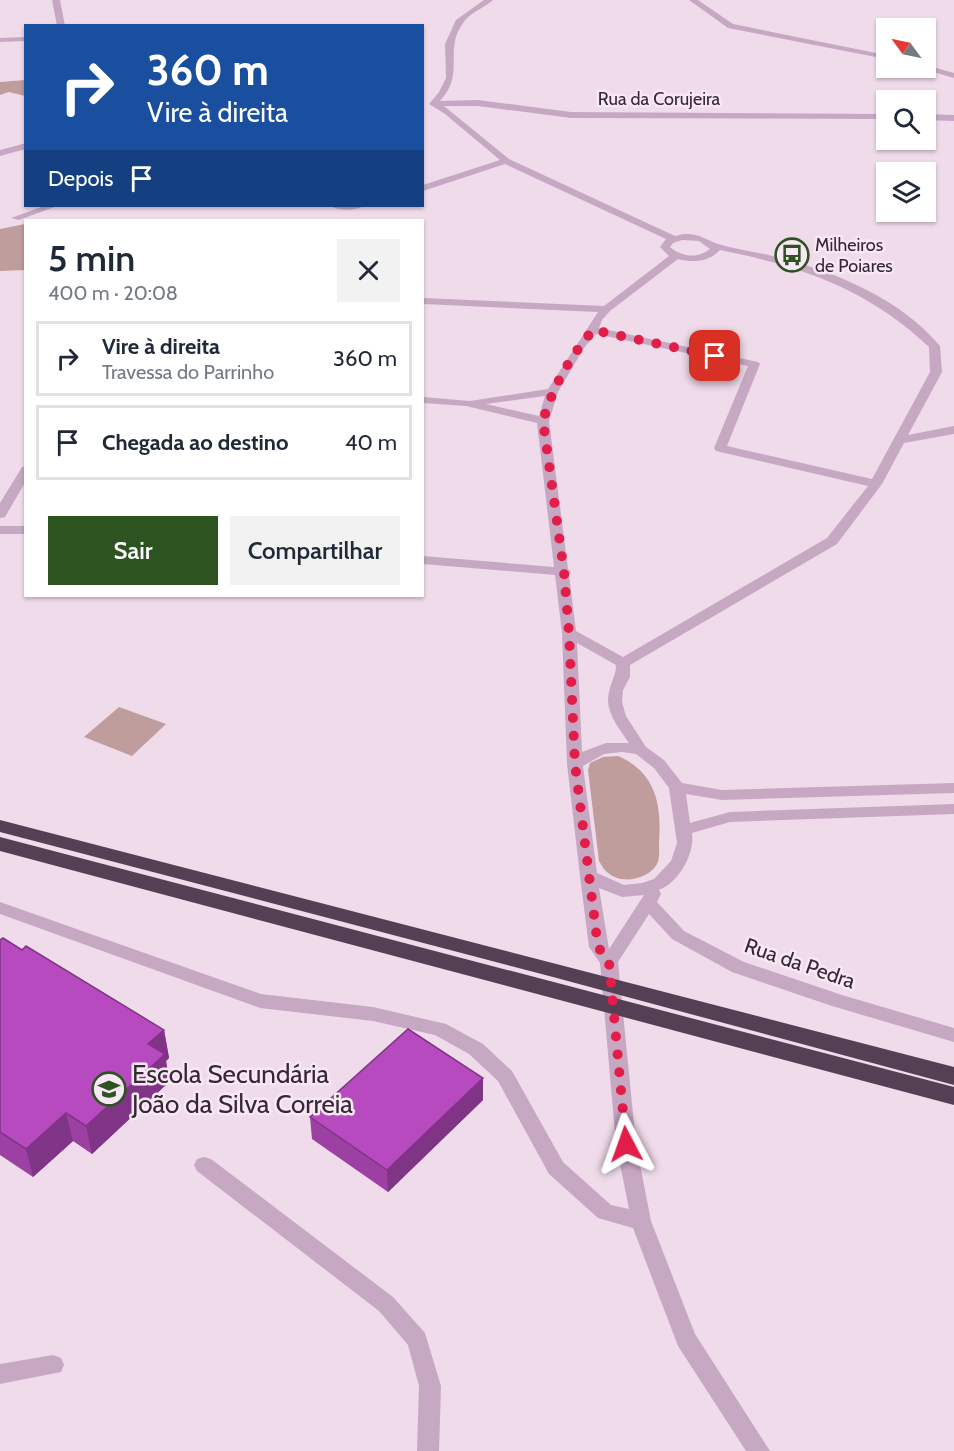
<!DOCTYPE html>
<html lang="pt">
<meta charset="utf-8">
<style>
:root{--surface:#fff;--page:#f2f2f3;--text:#1f2937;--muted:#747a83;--line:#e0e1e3;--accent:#2c5320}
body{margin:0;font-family:Cabin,sans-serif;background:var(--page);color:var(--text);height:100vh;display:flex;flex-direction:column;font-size:22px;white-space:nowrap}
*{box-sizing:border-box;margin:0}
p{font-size:20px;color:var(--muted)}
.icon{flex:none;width:33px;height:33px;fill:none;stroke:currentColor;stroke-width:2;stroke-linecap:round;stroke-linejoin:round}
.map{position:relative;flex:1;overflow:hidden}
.panel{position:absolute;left:24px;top:219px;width:400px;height:378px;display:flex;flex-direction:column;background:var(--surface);border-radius:0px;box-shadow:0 2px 4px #0004}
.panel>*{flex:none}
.top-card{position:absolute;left:24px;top:24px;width:400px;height:183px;border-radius:0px;box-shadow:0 2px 4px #0004;background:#1a4fa0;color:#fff;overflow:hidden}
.needle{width:39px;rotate:303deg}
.buttons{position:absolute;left:876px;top:18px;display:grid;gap:12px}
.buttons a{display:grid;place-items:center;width:60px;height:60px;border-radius:0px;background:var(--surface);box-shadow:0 2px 4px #0004;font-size:30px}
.pin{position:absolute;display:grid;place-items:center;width:51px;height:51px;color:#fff;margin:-26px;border-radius:12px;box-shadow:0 3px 9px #0006}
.me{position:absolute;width:66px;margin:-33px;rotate:356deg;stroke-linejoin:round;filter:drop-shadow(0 0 4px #0008)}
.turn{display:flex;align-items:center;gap:21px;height:126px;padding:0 24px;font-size:27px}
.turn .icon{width:78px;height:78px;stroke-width:2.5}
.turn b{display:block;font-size:42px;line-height:51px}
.then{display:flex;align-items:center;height:57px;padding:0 24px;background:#0003;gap:12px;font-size:22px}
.round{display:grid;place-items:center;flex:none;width:63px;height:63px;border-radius:0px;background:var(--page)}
.head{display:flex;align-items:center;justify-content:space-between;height:102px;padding:0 24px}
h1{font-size:36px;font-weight:600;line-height:45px}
.button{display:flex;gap:12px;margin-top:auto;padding:12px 24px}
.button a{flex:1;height:69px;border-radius:0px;background:var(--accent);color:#fff;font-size:24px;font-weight:600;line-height:69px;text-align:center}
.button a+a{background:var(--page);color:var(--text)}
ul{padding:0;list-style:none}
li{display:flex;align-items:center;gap:18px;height:75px;margin:0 12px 9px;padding:0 12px;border:3px solid var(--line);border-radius:0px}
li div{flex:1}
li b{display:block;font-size:22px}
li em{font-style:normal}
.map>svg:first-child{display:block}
.green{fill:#be9d9c}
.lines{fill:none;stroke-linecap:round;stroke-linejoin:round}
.minor{fill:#c7a8c3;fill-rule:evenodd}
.highway{fill:#553f55;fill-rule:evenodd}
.wall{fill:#9d40a4}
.shaded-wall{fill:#803486}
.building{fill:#b74abf;stroke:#803486;stroke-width:1.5}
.route{stroke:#e11d48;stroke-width:10;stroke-dasharray:0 18}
.labels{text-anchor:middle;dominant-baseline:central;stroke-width:5;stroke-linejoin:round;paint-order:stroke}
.far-street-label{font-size:18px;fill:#352834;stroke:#f8e7f4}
.far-poi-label{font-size:18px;fill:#352834;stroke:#f8e7f4;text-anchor:start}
.street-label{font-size:21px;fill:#352834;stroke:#f8e7f4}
.near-poi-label{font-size:26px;fill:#352834;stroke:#f8e7f4;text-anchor:start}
</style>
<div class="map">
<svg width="954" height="1451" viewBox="0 0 954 1451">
<rect width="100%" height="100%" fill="#f0dbeb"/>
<!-- green -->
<path class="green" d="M25,80V96L9,92L0,95V82Z
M25,224V270L0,271V229Z
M119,707L166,724L132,756L84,737Z
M618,756C655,772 662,804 659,841C659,848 660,859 657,864C648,880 620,885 607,872C604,870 601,864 599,861L588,770L590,763L603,757Z"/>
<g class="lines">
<!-- minor -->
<path class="minor" d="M52,0H60L65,26H57Z
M484,0H493C484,8 469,13 463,23C443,51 466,73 440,101L478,100L571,112L886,114V119L571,118L478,106H444L509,159L675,236C694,230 703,238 718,244C737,250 758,252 777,257C835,272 900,298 940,346L942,372L908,435L954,426V434L904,443L882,484L837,544L630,665V677L623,690L622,702L626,716L646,747L664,760L682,783L722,790L954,783V793L722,800L686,794L690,823L730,812L954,804V814L730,822L692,833C695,854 679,882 659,890L661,894L657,902L684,931L744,962L842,995L954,1028V1042L832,1006L732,972L672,939L649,914L618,962L636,1144L651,1221L695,1334L770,1451H746L678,1346L633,1228L598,1218L549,1174L498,1081L469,1054L435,1035L373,1021L260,1008L0,914V902L261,994L373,1007L446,1024L483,1044L512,1071L563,1162L611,1205L629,1209L616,1144L600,963L589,947L580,876L567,764L562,633L555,575L423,564V556L554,567L537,423L466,406L423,403V397L470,401L548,389L598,312L423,304V298L604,306L669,256L660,247L666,239L505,164L423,191V185L500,160L445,114L429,104L439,92L446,78L445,44L456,20ZM682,240L699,241L710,249C697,259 682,257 670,247L673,243ZM720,250C801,266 868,289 929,347L930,372L872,479L727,446L760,364L758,362L599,328L602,320L610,311L678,259C693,263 709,262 720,250ZM596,334L748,366L714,448L716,451L868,486L827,538L623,657L576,631L569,575L571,572L568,569L549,421L558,392L584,348ZM545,396L539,416L486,404ZM577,643L616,665C616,676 611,681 609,692C604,711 619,728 629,743H606L582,752ZM622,752L636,754L654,768L669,788L677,843L671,861L654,879L642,883L624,885L597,873L583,766L604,754ZM599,888L622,897L644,895L609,949Z
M689,0H698L733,24L886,55V59L728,28Z
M26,37V41L0,42V38Z
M926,65L954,73V78L923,69Z
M926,114L954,115V121L926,120Z
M26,143V149L0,156V150Z
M44,206H57L19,220L11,218Z
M331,206H363C356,211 338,211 331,206Z
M26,466V481L5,517L0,518V503L22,467Z
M0,526H26V534H0Z
M204,1157L211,1159L393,1297L425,1333L441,1386L439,1451H417L419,1386L408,1345L379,1311L197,1171L194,1165L197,1159Z
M53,1355L61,1358L64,1365L61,1372L0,1384V1364Z"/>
<!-- highway -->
<path class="highway" d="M0,820L954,1067V1085L553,977L0,832Z
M0,837L954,1087V1105L0,851Z"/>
</g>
<!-- wall -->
<path class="wall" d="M0,940L22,950L164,1030L169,1058L166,1061L169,1082L92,1154L73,1141L33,1177L0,1155Z
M483,1078V1100L388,1192L312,1139L310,1117Z"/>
<!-- shaded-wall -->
<path class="shaded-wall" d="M164,1030L169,1058L166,1061L169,1082L92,1154L86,1126L148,1044Z
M483,1078V1100L388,1192L387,1170Z
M66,1113L73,1141L33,1177L26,1149Z"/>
<!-- building -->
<path class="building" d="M3,938L22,950L26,946L164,1030L148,1044L165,1054L86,1126L66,1113L26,1149L0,1132V940Z
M408,1029L483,1078L387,1170L310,1117Z"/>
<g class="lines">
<!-- route -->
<path class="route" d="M626,1144L609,962L598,947L575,764L569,633L564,572L543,421C553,386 570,357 593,330L715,356"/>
</g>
<!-- icons -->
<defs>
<g id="bus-ring" transform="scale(1.725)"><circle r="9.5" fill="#f8e7f4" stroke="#2c5320" stroke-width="1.5"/><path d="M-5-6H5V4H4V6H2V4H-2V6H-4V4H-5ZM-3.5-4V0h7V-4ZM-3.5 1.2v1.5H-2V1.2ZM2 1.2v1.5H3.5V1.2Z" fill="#2c5320"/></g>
<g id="school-ring" transform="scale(1.725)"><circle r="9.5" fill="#f8e7f4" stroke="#2c5320" stroke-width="1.5"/><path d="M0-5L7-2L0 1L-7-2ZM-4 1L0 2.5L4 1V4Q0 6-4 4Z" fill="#2c5320"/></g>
</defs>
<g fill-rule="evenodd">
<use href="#bus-ring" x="792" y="255"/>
<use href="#school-ring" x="109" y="1089"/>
</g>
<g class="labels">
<!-- far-street labels -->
<g class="far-street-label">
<text x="659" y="99">Rua da Corujeira</text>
</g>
<!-- far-poi labels -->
<g class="far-poi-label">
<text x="815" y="245">Milheiros<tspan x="815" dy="21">de Poiares</tspan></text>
</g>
<!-- street labels -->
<g class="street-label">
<text transform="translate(800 963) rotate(19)">Rua da Pedra</text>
</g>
<!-- near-poi labels -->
<g class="near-poi-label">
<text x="132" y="1074">Escola Secundária<tspan x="132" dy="30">João da Silva Correia</tspan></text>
</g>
</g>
</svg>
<div class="buttons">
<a><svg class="needle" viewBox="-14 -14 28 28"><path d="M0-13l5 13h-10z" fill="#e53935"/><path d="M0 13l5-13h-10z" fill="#747a83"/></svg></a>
<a><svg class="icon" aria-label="search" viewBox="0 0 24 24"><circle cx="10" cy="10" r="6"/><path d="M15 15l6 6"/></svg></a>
<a><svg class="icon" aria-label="layers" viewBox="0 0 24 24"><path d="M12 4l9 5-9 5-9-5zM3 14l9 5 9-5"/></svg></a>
</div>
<div class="pin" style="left:715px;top:356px;background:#d93025"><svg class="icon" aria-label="arrive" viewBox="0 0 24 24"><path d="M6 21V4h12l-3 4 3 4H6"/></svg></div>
<svg class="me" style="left:626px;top:1144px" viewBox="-20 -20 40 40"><path d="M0-17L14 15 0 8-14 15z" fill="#e11d48" stroke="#fff" stroke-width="4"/></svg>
<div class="top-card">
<div class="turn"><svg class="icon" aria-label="right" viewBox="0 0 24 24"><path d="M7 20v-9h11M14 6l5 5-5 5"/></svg><div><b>360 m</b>Vire à direita</div></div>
<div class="then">Depois<svg class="icon" aria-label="arrive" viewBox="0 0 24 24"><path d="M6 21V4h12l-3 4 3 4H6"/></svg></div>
</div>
<section class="panel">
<div class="head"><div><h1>5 min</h1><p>400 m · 20:08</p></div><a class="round"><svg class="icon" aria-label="close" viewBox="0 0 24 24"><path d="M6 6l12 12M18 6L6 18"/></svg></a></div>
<ul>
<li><svg class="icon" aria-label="right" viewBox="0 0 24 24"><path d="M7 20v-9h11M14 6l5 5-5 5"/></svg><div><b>Vire à direita</b><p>Travessa do Parrinho</p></div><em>360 m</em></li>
<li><svg class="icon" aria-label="arrive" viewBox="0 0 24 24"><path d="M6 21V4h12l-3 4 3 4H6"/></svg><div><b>Chegada ao destino</b></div><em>40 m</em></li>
</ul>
<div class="button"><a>Sair</a><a>Compartilhar</a></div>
</section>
</div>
